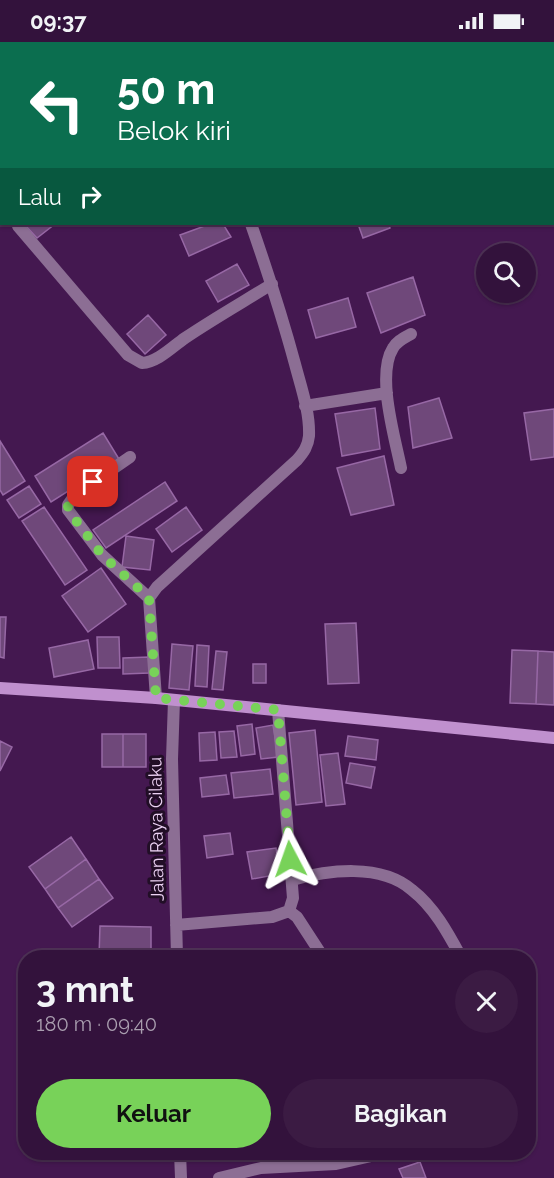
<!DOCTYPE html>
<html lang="id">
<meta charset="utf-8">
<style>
:root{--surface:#33123c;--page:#3b1b43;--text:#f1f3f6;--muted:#a99eaf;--line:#4e3256;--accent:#78d259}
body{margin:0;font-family:Raleway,sans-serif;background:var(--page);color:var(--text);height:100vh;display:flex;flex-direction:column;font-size:22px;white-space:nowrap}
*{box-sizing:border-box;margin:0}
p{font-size:20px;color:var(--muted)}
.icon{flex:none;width:33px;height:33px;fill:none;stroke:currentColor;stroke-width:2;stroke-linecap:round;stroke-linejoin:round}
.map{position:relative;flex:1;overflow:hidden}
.details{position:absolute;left:18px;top:908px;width:518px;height:210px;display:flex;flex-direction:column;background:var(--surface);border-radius:24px;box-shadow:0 2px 4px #0004,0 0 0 2px var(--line)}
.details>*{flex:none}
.hud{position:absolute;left:0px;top:0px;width:555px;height:183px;box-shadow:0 2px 4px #0004,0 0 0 2px var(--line);background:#0b6e4f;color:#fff;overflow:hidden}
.controls{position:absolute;left:476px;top:201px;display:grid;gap:12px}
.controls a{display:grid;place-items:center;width:60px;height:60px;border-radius:50%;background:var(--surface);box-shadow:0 2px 4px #0004,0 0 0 2px var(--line);font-size:30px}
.pin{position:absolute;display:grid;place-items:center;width:51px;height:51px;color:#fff;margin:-26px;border-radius:12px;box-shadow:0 3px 9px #0006}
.me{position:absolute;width:66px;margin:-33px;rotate:356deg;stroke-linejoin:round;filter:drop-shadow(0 0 4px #0008)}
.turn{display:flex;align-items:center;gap:21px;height:126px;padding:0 18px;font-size:27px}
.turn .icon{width:78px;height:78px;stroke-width:2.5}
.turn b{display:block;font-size:42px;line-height:51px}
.then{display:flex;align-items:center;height:57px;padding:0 18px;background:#0003;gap:12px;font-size:22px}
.round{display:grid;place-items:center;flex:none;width:63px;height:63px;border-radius:32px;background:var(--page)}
.head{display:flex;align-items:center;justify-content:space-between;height:102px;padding:0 18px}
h1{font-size:36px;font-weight:700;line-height:45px}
.action{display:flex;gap:12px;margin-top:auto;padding:12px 18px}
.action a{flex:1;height:69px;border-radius:36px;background:var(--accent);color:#111;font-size:24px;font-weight:700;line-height:69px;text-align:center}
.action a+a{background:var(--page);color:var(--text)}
.status{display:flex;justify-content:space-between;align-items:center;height:42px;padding:0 30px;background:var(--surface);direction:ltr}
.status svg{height:16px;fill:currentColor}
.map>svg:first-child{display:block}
.building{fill:#6f487a;stroke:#9768a5;stroke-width:1.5}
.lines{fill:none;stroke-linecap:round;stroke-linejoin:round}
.street{stroke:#8c6e94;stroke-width:12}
.secondary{stroke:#c090ce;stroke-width:12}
.route{stroke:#78d259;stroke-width:10;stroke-dasharray:0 18}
.labels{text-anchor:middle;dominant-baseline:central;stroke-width:6;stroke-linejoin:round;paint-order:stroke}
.street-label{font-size:18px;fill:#ecd2f4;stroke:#210e26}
</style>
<div class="status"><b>09:37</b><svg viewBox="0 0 49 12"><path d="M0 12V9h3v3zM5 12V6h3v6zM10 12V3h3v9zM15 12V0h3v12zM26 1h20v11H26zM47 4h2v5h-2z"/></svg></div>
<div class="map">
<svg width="554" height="1136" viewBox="0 0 554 1136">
<rect width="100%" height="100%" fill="#441850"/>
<!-- building -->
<path class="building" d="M24,182H55L37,196Z
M210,182H223L231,195L189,214L180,193Z
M358,182H389L390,186L363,196Z
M237,222L249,243L218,260L206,239Z
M413,235L425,273L381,291L367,251Z
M348,256L356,285L316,296L308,268Z
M148,273L166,293L145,312L127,292Z
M439,356L452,396L413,406L408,365Z
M375,366L380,407L342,414L335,372Z
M554,367V415L531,418L524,371Z
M103,391L119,417L51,460L35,434Z
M0,399L25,439L3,453L0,448Z
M384,414L394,463L351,473L337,426Z
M165,440L177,459L106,506L93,488Z
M29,444L41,462L19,476L7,458Z
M44,465L87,528L65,543L22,479Z
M186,465L202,488L172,510L156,487Z
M126,494L154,498L150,528L122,525Z
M101,526L126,562L88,590L62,554Z
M0,575H6L4,616L0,615Z
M356,581L359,641L328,642L325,582Z
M97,595H119L120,626H98Z
M88,598L94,627L54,635L49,606Z
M172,602L193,604L189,648L169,646Z
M197,603L209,604L207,645L195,644Z
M512,608L538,609L536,662L510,661Z
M216,609L227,610L223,648L212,647Z
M538,609L554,610V663L536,662Z
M149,615V631L123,632V616Z
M253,622H266V641H253Z
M252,682L255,712L241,714L237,684Z
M273,683L278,715L261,717L256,686Z
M315,688L322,760L296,763L289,691Z
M234,689L237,715L221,716L219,690Z
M215,690L217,718L200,719L199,691Z
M102,692H123V725H102Z
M123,692H146V725H123Z
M348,694L378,698L376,718L345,714Z
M0,699L12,705L0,729Z
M338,711L345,762L326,764L320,713Z
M350,721L375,725L371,746L346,741Z
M270,727L273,752L234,756L231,731Z
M226,733L229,752L202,755L200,736Z
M230,791L233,812L207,816L204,794Z
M71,795L86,817L45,847L29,825Z
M276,806L280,832L252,837L247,810Z
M86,817L99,837L58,866L45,847Z
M99,837L113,856L72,885L58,866Z
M100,884L151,885V915H99Z
M420,1120L426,1136H403L399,1127Z"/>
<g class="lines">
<!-- street -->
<path class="street" d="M187,0V2
M481,0L485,2
M18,184L128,313L142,321C158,320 172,305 185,296C213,277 243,260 272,242
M305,364L387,351
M130,415L75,453L68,463V468L102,513L149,556
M401,426C395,396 376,333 393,306C397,299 404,296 411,292
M156,656L149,556L157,545L297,418C304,410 308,404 309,394C310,370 301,345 295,322C282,274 267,228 251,182
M174,658L172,717L177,915
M292,838C328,828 381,821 412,848C434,865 448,891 461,915
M289,869L297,875L323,915
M176,883L272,875L289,869L293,856L278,668
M180,1110L181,1136
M219,1136L261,1126L336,1122L389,1110"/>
<!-- secondary -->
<path class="secondary" d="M0,646L156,656L554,696"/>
</g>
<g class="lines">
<!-- route -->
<path class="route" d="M93,440L75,453L68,463V468L102,513L149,556L156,656L278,668L290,817"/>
</g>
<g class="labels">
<!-- street labels -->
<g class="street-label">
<text transform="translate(156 787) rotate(-91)">Jalan Raya Cilaku</text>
</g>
</g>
</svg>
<div class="controls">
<a><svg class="icon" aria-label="search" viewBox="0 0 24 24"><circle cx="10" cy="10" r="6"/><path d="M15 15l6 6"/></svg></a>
</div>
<div class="pin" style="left:93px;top:440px;background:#d93025"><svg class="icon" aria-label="arrive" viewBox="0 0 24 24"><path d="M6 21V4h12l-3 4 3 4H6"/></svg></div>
<svg class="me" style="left:290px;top:817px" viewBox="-20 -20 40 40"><path d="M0-17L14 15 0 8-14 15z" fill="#78d259" stroke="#fff" stroke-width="4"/></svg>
<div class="hud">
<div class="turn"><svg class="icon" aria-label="left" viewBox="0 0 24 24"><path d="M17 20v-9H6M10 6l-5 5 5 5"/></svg><div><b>50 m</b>Belok kiri</div></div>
<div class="then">Lalu<svg class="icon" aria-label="right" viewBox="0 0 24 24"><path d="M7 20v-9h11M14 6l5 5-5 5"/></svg></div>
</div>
<section class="details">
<div class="head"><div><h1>3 mnt</h1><p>180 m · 09:40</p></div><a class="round"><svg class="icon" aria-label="close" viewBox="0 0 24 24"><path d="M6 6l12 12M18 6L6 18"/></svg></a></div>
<div class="action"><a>Keluar</a><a>Bagikan</a></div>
</section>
</div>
